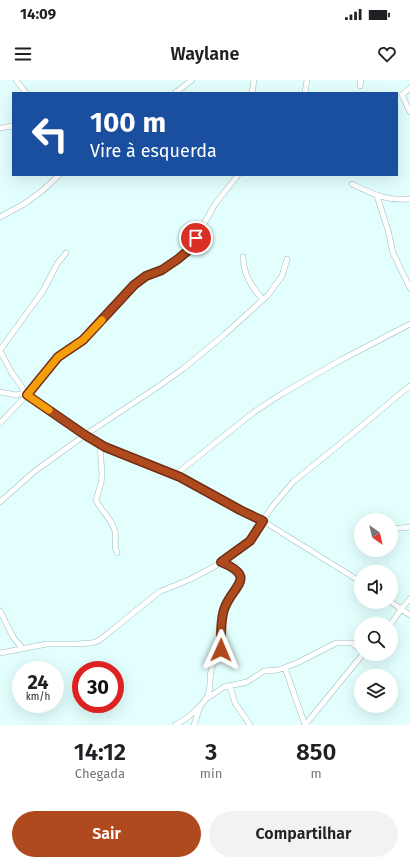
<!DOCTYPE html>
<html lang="pt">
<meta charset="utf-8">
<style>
:root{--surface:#fff;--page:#f2f2f2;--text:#202124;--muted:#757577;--accent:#af491e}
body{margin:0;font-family:"Fira Sans",sans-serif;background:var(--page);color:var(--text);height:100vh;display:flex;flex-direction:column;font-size:15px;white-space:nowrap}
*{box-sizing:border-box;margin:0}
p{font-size:13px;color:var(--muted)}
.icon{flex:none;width:22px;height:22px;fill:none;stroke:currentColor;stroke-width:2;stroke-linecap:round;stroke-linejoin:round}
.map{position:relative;height:645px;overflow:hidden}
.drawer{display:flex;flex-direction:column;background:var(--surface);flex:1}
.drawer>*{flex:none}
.guide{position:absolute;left:12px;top:12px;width:386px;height:84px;border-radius:0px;box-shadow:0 4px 16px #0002;background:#1a4fa0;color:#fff;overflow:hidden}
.needle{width:26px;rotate:146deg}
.buttons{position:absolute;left:354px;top:433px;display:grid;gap:8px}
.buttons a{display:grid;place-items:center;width:44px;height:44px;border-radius:50%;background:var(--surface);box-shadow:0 4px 16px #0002;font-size:20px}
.speed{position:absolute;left:12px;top:581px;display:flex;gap:8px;font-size:20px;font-weight:700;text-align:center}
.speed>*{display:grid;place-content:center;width:52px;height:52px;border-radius:50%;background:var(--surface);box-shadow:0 4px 16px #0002;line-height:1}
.speed small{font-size:10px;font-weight:400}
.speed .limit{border:6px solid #d22;background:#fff;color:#111}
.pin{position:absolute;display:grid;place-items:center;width:34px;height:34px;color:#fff;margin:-17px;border:2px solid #fff;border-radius:50%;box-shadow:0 1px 4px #0007}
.me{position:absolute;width:44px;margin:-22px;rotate:1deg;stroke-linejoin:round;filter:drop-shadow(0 0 3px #0008)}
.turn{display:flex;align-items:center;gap:14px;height:84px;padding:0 12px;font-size:18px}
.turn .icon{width:52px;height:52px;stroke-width:2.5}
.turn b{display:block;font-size:28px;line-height:34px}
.eta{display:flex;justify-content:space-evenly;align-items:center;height:68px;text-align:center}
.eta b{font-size:24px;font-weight:600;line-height:28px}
.cta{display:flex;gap:8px;margin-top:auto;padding:8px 12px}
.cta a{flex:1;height:46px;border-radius:24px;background:var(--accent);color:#fff;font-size:16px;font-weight:600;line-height:46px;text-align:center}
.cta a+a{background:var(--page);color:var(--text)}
.status{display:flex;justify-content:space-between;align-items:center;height:28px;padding:0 20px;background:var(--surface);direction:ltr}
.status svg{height:11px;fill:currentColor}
header{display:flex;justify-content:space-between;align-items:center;height:52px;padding:0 12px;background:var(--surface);font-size:18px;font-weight:600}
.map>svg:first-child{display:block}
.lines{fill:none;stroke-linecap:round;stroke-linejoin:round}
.minor-casing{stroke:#9bbebc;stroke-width:6}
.minor{stroke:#fff;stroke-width:5}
.route-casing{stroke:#722f14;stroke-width:10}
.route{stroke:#af491e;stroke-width:7}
.slow{stroke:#f59e0b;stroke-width:7}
</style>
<div class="status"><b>14:09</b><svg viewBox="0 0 49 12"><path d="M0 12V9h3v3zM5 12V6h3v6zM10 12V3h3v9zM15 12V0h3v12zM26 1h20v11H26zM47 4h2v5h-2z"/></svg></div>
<header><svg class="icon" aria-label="menu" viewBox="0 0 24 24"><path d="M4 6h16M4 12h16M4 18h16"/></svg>Waylane<svg class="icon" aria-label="heart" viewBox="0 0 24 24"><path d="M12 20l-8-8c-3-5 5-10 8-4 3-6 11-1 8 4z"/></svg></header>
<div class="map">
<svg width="410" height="645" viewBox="0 0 410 645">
<rect width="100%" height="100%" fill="#e2fffd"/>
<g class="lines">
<!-- minor casing -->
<g class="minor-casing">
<path id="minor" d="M16,0L26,13
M360,6L361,0
M410,8L402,15L410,32
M175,13L192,0
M252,13L254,0
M305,13L307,0
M0,48L13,46
M352,104C373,114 385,121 410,119
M377,116L388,150L393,173L410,208
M0,137L24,124L42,111L59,95
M243,177C243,193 253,209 263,220
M0,270L43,211L57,184L66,173
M0,271L12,293L22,307L24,313L85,355L100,364L117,373L180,397L194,404L240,431L263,441L361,502
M0,312L16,315L24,313
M0,343L27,315L59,277L83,261L134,205L146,196L162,190L171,184L190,169L215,124L238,95
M100,364L102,395L101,403L96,420C101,431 112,439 115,451C117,458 113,467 117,473
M175,395L254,332L283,313L341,280L410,244
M0,422L35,391L85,355L159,306L184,288L224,255L268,215L282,196L287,179
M391,449L410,447
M391,522L410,535
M0,531L13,557L22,568
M391,544L401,529L410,519
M0,573L47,564H76L92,563L98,561L111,551L159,512L191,499L217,485L250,461L271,428L293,402L351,355L401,313L410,306
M285,588L305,645
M230,606L235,623L250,645
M206,619L224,607L247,602L264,591L278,590L297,583L336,563H352L361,570
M175,645C186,640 206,624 209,612C211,604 209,595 212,587C214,581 219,577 220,571C223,558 220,543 224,528C227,518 240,511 240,499C241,489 229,486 221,482
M194,645L200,627
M305,645L363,574"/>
</g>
<!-- minor -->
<use href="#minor" class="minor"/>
</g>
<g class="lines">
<!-- route casing -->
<g class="route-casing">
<path id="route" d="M196,158L190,169L178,179L162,190L146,196L134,205L83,260L58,277L27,315L85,355L105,367L180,397L240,430L263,441L250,461L221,482C257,497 234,505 225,527C220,538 221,558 221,570"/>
</g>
<!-- route -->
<use href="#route" class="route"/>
<!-- slow -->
<path class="slow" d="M49,330L27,315L58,277L83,260L102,240"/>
</g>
</svg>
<div class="buttons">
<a><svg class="needle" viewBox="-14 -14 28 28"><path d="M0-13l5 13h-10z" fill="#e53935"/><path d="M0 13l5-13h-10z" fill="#757577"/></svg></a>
<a><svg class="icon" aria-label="sound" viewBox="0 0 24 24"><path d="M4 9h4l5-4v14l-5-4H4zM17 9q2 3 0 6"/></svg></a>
<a><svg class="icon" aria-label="search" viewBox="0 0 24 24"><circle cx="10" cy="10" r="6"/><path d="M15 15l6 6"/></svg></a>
<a><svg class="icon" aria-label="layers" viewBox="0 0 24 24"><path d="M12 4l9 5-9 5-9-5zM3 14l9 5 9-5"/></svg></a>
</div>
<div class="speed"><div>24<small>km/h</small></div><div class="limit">30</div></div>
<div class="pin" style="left:196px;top:158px;background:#d93025"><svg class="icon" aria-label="arrive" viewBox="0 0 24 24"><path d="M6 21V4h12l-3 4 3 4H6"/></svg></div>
<svg class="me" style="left:221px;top:570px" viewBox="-20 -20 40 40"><path d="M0-17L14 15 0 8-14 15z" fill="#af491e" stroke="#fff" stroke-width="4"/></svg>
<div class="guide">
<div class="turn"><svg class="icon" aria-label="left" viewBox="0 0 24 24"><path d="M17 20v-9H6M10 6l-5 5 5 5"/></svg><div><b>100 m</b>Vire à esquerda</div></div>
</div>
</div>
<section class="drawer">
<div class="eta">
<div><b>14:12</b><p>Chegada</p></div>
<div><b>3</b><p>min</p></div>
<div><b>850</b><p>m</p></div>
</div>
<div class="cta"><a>Sair</a><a>Compartilhar</a></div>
</section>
